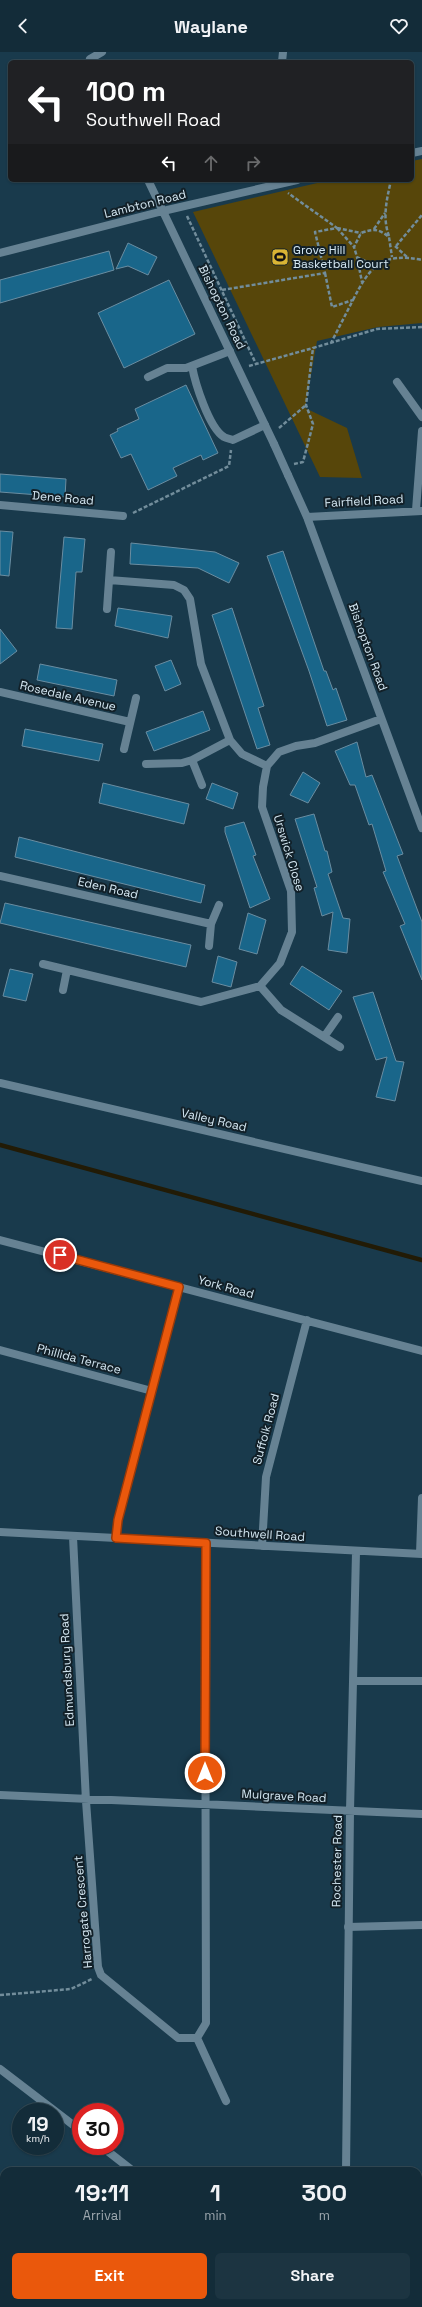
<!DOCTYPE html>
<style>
:root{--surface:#132c39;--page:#1c3441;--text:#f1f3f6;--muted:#9da7ae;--line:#324853;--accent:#ea580c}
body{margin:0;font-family:"Space Grotesk",sans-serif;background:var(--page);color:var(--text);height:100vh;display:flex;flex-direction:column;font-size:15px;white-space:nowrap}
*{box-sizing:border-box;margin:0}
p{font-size:13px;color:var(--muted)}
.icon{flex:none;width:22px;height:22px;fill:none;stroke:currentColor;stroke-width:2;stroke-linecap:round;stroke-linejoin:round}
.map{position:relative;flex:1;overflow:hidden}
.details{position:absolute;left:0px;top:2115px;width:422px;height:140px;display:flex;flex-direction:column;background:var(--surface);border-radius:12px 12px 0 0;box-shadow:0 1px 3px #0004,0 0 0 1px var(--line)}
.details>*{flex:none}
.top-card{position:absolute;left:8px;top:8px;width:406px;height:122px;border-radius:6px;box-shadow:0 1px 3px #0004,0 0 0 1px var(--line);background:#202124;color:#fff;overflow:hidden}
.speed{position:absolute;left:12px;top:2051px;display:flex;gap:8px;font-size:20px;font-weight:700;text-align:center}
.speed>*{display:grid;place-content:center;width:52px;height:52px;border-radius:50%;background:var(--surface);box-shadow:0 1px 3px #0004,0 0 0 1px var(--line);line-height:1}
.speed small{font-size:10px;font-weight:400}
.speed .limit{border:6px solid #d22;background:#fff;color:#111}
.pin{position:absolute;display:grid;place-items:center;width:34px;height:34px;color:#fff;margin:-17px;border:2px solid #fff;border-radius:50%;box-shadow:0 1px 4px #0007}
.me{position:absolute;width:44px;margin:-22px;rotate:0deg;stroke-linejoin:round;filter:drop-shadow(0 0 3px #0008)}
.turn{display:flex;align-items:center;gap:14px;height:84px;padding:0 12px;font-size:18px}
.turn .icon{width:52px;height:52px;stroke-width:2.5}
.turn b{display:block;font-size:28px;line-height:34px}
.lanes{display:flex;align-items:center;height:38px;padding:0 12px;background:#0003;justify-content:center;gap:20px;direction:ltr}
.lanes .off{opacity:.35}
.eta{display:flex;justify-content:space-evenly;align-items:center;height:68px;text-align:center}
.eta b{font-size:24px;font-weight:800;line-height:28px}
.primary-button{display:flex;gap:8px;margin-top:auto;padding:8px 12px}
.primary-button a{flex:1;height:46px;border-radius:6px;background:var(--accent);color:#fff;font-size:16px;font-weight:800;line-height:46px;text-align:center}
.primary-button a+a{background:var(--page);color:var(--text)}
header{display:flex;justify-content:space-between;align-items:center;height:52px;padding:0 12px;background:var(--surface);font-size:18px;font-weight:800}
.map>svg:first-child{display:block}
.green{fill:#57460a}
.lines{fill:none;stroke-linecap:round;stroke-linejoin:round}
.stream{stroke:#221b06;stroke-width:4.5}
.building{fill:#19668a;stroke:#6a8da1}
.path{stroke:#728d9b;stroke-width:2.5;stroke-dasharray:4 2;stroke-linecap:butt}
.service{stroke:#668293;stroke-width:8}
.pedestrian{stroke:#668293;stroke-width:8}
.minor{stroke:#668293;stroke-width:8}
.route-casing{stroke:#983908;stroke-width:10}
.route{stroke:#ea580c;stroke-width:7}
.labels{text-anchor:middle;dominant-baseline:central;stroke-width:4;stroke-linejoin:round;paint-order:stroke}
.street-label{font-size:12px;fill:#d5e8f3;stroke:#122028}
.poi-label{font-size:12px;fill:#d5e8f3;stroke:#122028;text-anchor:start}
</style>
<header><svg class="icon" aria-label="back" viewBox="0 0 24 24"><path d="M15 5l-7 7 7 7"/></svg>Waylane<svg class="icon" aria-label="heart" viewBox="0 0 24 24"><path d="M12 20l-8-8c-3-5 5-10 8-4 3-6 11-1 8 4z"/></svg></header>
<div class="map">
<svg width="422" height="2255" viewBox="0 0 422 2255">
<rect width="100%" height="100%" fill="#193a4c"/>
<!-- green -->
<path class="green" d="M422,107V271L378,275L317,289L305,356L347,376L362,426L320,425L193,160L330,128H412V109Z"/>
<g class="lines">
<!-- stream -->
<path class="stream" d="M0,1093L422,1208"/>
</g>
<!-- building -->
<path class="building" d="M128,191L157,205L148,223L128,214L116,217Z
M109,199L114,218L0,251V228Z
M169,228L195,282L124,316L98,261Z
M186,333L218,401L203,408L201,403L173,416L177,424L148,438L131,402L121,406L110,383L118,379L117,377L139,367L135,357Z
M0,422L66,427L65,445L0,440Z
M0,479L13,480L9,524L0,523Z
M64,485L85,487L82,520H76L72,577L56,576Z
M131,491L215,500L239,511L229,531L198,516L130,512Z
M283,499L324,619H326L333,638L336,636L347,668L327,674L309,619L267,504Z
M118,556L172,564L168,586L115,574Z
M232,556L264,654L258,656L270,693L257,697L212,563Z
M0,577L17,599L0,612Z
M171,608L181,632L165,639L155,614Z
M40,612L117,628L114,644L37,628Z
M203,659L210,678L154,699L146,680Z
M25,677L103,692L99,709L22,694Z
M357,690L366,725L372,723L403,802L397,804L422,870V928L400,874L405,872L383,820L386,819L372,772L369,773L355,733H350L335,699Z
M303,720L320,731L308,751L290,743Z
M103,731L189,752L184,772L99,751Z
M212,731L238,741L233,757L206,747Z
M314,762L325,799H327L332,820L328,822L343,866L350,867L347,901L328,898L333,860L322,864L314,836L317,835L295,767Z
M244,770L256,803L253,804L270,847L250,856L225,780V775Z
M19,785L205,833L201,851L15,805Z
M5,851L191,893L186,915L0,871Z
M248,861L266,868L257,902L239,897Z
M218,904L237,910L231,935L212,930Z
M302,914L342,939L329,958L290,932Z
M10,917L33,922L26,949L3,944Z
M373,940L396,1009L404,1010L395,1049L376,1045L387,1005L376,1008L353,945Z"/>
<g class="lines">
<!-- path -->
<path class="path" d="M187,164L256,312
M337,176L354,195
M337,176L361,181
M374,177L385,161
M389,184C382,165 387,147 391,128
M395,194L407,205
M396,194L422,163
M357,205L362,230
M377,212L367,210L357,205L354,195L361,181C373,177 378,176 389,185L392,205
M325,221L332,255L353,248L331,291
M222,238L325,221L315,180L337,176L288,141
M353,248C370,214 382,200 422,208
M249,314L313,296
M279,376L306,353
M294,412L303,410L313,372L306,353L313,296L377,277L422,275
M133,461L229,414L231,398
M0,1943L71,1937L92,1927"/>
<!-- service -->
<path class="service" d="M192,314C195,331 209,376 224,385C226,386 230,387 233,388L265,373
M148,325L167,316H186L230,299
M348,1875L422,1873
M418,2170L422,2164
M363,2255L366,2251"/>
<!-- pedestrian -->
<path class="pedestrian" d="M412,101L422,99
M163,159L297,128
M274,392L288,423"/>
<!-- minor -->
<path class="minor" d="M90,7L102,0
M282,10L283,0
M148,128L274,392
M0,201L163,159
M397,330L422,365
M288,423L307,465L422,776
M0,453L123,464
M416,458L422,379
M307,465L422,459
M109,528L174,533L184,538L190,547L201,612L230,688L242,702L267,714
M107,557L111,500
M0,640L130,670
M124,697L136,646
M192,708L202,733
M146,712L182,711L192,708L230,688
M0,824L211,872
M209,894L211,872L219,853
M43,912L201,950L260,934L280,911L292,880L291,839L262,755L263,735L267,714L279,700L296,694L315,691L381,667
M260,934L281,958L340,995
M63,938L67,918
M324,985L338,965
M0,1031L422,1129
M0,1188L422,1299
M0,1298L152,1339
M0,1480L422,1502
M73,1485L86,1749L98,1915L101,1923L178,1986H197
M116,1486L118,1468L179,1235
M262,1494L266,1425L307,1268
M420,1502L422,1446
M353,1629H422
M0,1743L422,1762
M197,1986L206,1971L205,1491
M197,1986L226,2049
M0,2017L81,2079
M101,2094L133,2119
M346,2119L350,1759L356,1500
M0,2233H4
M79,2251L84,2255
M307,2251L312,2255"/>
</g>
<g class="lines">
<!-- route casing -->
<g class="route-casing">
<path id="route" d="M60,1203L179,1235L118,1468L116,1486L206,1491L205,1721"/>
</g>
<!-- route -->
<use href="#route" class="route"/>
</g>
<!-- icons -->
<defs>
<g id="stadium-square" transform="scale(0.9)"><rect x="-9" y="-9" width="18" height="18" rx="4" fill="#d9b434" stroke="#122028"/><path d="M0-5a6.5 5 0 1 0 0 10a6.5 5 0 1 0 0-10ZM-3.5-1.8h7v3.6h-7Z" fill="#111"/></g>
</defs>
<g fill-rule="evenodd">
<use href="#stadium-square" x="280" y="205"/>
</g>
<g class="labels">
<!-- street labels -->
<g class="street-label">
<text transform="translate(145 152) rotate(-14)">Lambton Road</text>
<text transform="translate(222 255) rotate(64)">Bishopton Road</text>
<text transform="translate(63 446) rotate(5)">Dene Road</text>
<text transform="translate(364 449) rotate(-3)">Fairfield Road</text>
<text transform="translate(368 595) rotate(70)">Bishopton Road</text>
<text transform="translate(68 644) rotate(13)">Rosedale Avenue</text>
<text transform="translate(289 801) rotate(73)">Urswick Close</text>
<text transform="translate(108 836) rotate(13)">Eden Road</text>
<text transform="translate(214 1068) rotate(13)">Valley Road</text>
<text transform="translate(226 1235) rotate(15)">York Road</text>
<text transform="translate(79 1307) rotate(15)">Phillida Terrace</text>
<text transform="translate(266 1377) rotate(-75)">Suffolk Road</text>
<text transform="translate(260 1482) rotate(4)">Southwell Road</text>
<text transform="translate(67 1618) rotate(-93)">Edmundsbury Road</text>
<text transform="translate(284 1744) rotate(3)">Mulgrave Road</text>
<text transform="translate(337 1809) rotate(-89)">Rochester Road</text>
<text transform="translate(83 1860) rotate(-95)">Harrogate Crescent</text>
</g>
<!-- poi labels -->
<g class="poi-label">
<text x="293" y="198">Grove Hill<tspan x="293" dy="14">Basketball Court</tspan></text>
</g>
</g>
</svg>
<div class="speed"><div>19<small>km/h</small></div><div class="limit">30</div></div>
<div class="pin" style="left:60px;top:1203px;background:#d93025"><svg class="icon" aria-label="arrive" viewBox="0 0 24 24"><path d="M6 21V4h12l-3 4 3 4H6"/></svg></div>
<svg class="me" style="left:205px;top:1721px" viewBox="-20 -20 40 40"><circle r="17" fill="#ea580c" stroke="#fff" stroke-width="3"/><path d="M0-11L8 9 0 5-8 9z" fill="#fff"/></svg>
<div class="top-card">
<div class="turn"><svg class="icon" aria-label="left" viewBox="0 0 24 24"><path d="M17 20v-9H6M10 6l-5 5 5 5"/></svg><div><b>100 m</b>Southwell Road</div></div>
<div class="lanes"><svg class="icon" aria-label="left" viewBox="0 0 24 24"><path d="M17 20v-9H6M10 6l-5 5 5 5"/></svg><svg class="icon off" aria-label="ahead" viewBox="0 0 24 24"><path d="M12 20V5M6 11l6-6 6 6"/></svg><svg class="icon off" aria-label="right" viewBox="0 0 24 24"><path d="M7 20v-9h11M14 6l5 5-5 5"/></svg></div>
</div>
<section class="details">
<div class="eta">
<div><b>19:11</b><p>Arrival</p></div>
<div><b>1</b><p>min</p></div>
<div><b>300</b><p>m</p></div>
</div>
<div class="primary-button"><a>Exit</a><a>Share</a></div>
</section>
</div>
